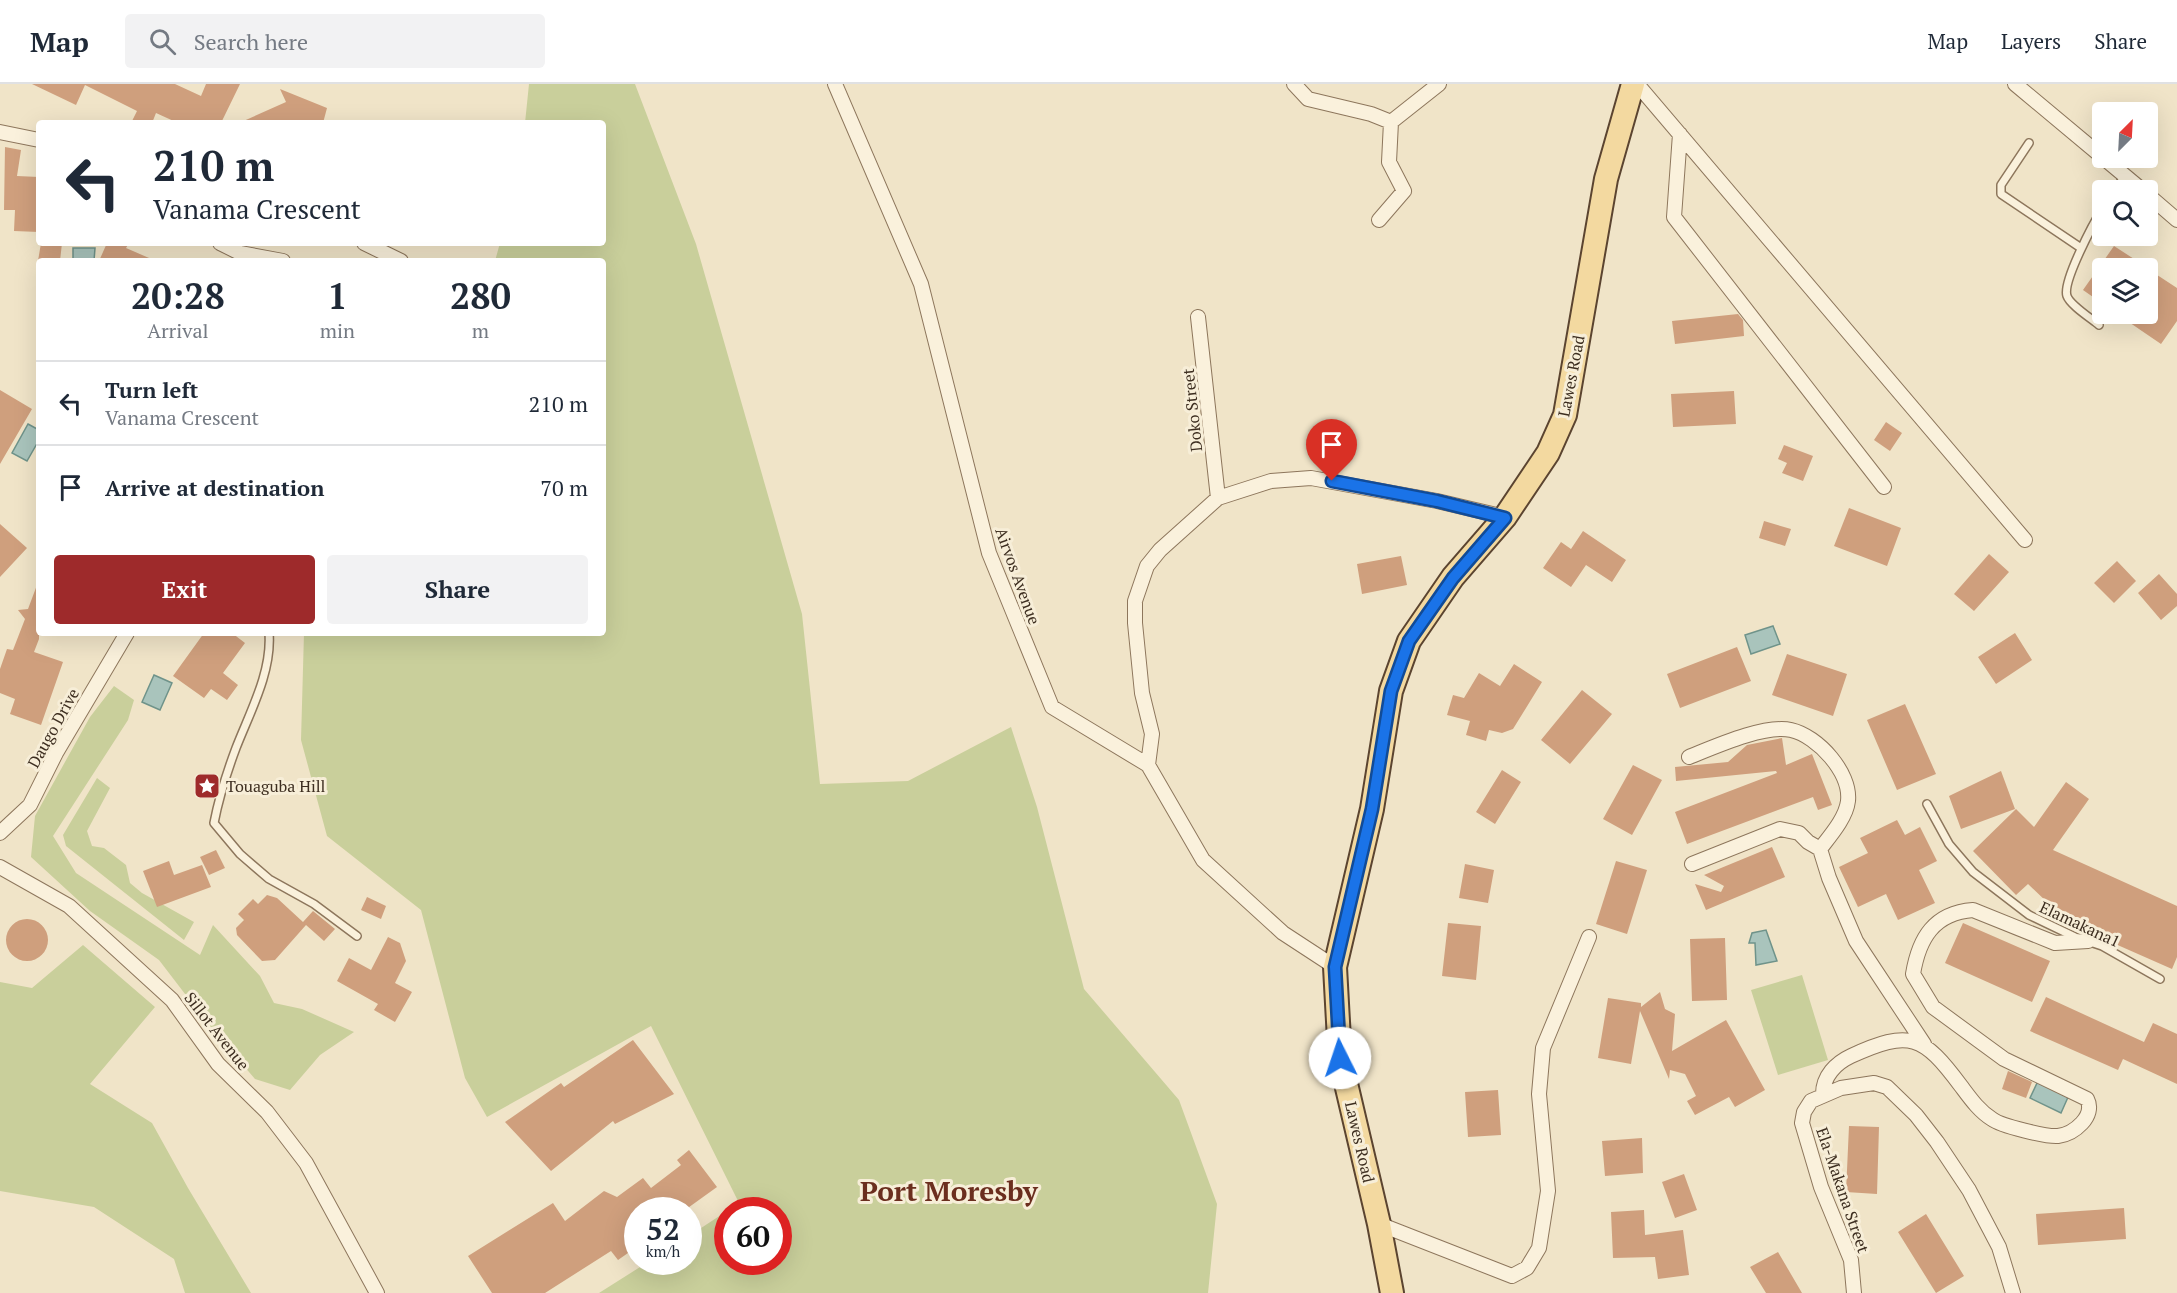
<!DOCTYPE html>
<style>
:root{--surface:#fff;--page:#f2f2f3;--text:#1f2937;--muted:#747a83;--line:#e0e1e3;--accent:#9e2a2b}
body{margin:0;font-family:"PT Serif",serif;background:var(--page);color:var(--text);height:100vh;display:flex;flex-direction:column;font-size:22px;white-space:nowrap}
*{box-sizing:border-box;margin:0}
p{font-size:20px;color:var(--muted)}
.icon{flex:none;width:33px;height:33px;fill:none;stroke:currentColor;stroke-width:2;stroke-linecap:round;stroke-linejoin:round}
.map{position:relative;flex:1;overflow:hidden}
.sheet{position:absolute;left:36px;top:174px;width:570px;height:378px;display:flex;flex-direction:column;background:var(--surface);border-radius:6px;box-shadow:0 6px 24px #0002}
.sheet>*{flex:none}
.banner{position:absolute;left:36px;top:36px;width:570px;height:126px;border-radius:6px;box-shadow:0 6px 24px #0002;background:#fff;color:var(--text);overflow:hidden}
.needle{width:39px;rotate:24deg}
.buttons{position:absolute;left:2092px;top:18px;display:grid;gap:12px}
.buttons a{display:grid;place-items:center;width:66px;height:66px;border-radius:6px;background:var(--surface);box-shadow:0 6px 24px #0002;font-size:30px}
.speed{position:absolute;left:624px;top:1113px;display:flex;gap:12px;font-size:30px;font-weight:700;text-align:center}
.speed>*{display:grid;place-content:center;width:78px;height:78px;border-radius:50%;background:var(--surface);box-shadow:0 6px 24px #0002;line-height:1}
.speed small{font-size:15px;font-weight:400}
.speed .limit{border:9px solid #d22;background:#fff;color:#111}
.pin{position:absolute;display:grid;place-items:center;width:51px;height:51px;color:#fff;margin:-62px -26px;border-radius:50% 50% 50% 0;rotate:-45deg;box-shadow:0 0 6px #0007}
.pin .icon{rotate:45deg}
.me{position:absolute;width:66px;margin:-33px;rotate:356deg;stroke-linejoin:round;filter:drop-shadow(0 0 4px #0008)}
.turn{display:flex;align-items:center;gap:21px;height:126px;padding:0 18px;font-size:27px}
.turn .icon{width:78px;height:78px;stroke-width:2.5}
.turn b{display:block;font-size:42px;line-height:51px}
.eta{display:flex;justify-content:space-evenly;align-items:center;height:102px;text-align:center}
.eta b{font-size:36px;font-weight:700;line-height:42px}
.button{display:flex;gap:12px;margin-top:auto;padding:12px 18px}
.button a{flex:1;height:69px;border-radius:6px;background:var(--accent);color:#fff;font-size:24px;font-weight:700;line-height:69px;text-align:center}
.button a+a{background:var(--page);color:var(--text)}
ul{padding:0;list-style:none}
li{display:flex;align-items:center;gap:18px;height:84px;padding:0 18px;border-top:2px solid var(--line)}
li div{flex:1}
li b{display:block;font-size:22px}
li em{font-style:normal}
header{display:flex;align-items:center;gap:36px;box-sizing:border-box;height:84px;padding:0 30px;background:var(--surface);border-bottom:2px solid var(--line)}
header strong{font-size:28px}
nav{display:flex;gap:33px;margin-inline-start:auto;font-size:21px}
.search{width:420px;height:54px;background:var(--page);display:flex;align-items:center;gap:15px;box-sizing:border-box;padding:0 21px;border-radius:6px;color:var(--muted);font-size:22px}
.map>svg:first-child{display:block}
.green{fill:#c9cf9b}
.water{fill:#a9c4bc;stroke:#6f938a;stroke-width:1.5}
.building{fill:#cf9f7d}
.lines{fill:none;stroke-linecap:round;stroke-linejoin:round}
.service-casing{stroke:#8d765c;stroke-width:10}
.minor-casing{stroke:#8d765c;stroke-width:16}
.primary-casing{stroke:#5b4430;stroke-width:26}
.service{stroke:#faf1dc;stroke-width:7}
.minor{stroke:#faf1dc;stroke-width:14}
.primary{stroke:#f3d9a0;stroke-width:22}
.route-casing{stroke:#114b97;stroke-width:15}
.route{stroke:#1a73e8;stroke-width:10}
.labels{text-anchor:middle;dominant-baseline:central;stroke-width:6;stroke-linejoin:round;paint-order:stroke}
.street-label{font-size:16px;fill:#3d2e20;stroke:#f7eed8}
.poi-label{font-size:16px;fill:#3d2e20;stroke:#f7eed8;text-anchor:start}
.town-label{font-size:28px;font-weight:bold;fill:#6b2e1e;stroke:#f7eed8}
</style>
<header>
<strong>Map</strong>
<div class="search"><svg class="icon" aria-label="search" viewBox="0 0 24 24"><circle cx="10" cy="10" r="6"/><path d="M15 15l6 6"/></svg>Search here</div>
<nav><a>Map</a><a>Layers</a><a>Share</a></nav>
</header>
<div class="map">
<svg width="2177" height="1209" viewBox="0 0 2177 1209">
<rect width="100%" height="100%" fill="#f0e4c8"/>
<!-- green -->
<path class="green" d="M529,0H635L696,160L802,530L820,700L908,697L1011,643L1037,723L1084,905L1179,1016L1217,1120L1208,1209H599L648,1178H688L689,1152L727,1127L728,1178H778V1126H728L739,1119L651,942L487,1033L465,994L421,826L327,752L301,656L304,549H603V177H495L500,159H603V39H525Z
M114,602L134,616L128,636L53,752L76,789L200,871L213,841L260,892L274,919L302,925L354,948L320,971L290,1006L255,995L208,940L159,876L90,827L31,773L35,732L90,633Z
M97,694L110,704L87,747L92,762L104,764L126,781L130,799L142,809L194,838L184,856L66,762L63,751Z
M83,861L155,923L90,1000L152,1039L188,1104L251,1209H185L174,1175L94,1123L0,1107V898L32,904Z
M1802,891L1828,976L1778,991L1751,906Z"/>
<!-- water -->
<path class="water" d="M73,164H95L94,177H73Z
M28,340L39,346V356L27,377L12,369Z
M1773,542L1780,560L1751,570L1745,551Z
M154,591L172,599L160,626L142,618Z
M1766,846L1777,877L1756,881L1755,859H1749L1752,849Z
M2038,997L2069,1011L2061,1029L2030,1014Z"/>
<!-- building -->
<path class="building" d="M32,0H175L201,12L206,0H240L221,39H178L156,29L152,39H131L137,27L85,1L76,21Z
M280,5L327,24L323,39H239L286,18Z
M5,63L21,66L17,92L39,93V148L14,147L15,126H4Z
M41,159H62L60,177H38Z
M107,159H129L126,164L156,177H99Z
M2114,162L2148,184H2103V220L2083,206Z
M2148,185L2177,204V237L2161,260L2117,230H2148Z
M1738,230L1743,236L1744,252L1675,260L1672,237Z
M0,306L32,325L0,380Z
M1734,307L1736,340L1673,343L1671,310Z
M1886,338L1902,349L1890,367L1874,356Z
M1784,361L1813,372L1803,397L1782,389L1787,379L1778,375Z
M1849,424L1901,444L1887,482L1834,462Z
M1764,437L1791,445L1785,462L1759,454Z
M0,440L27,464L0,493Z
M1583,447L1626,476L1612,498L1586,481L1571,503L1543,484L1561,458L1571,465Z
M1989,470L2009,488L1974,527L1954,510Z
M1401,472L1407,501L1362,510L1357,480Z
M2117,477L2136,497L2114,519L2094,499Z
M2159,490L2177,510V522L2161,536L2138,509Z
M37,501H39V555L34,568L63,578L41,641L10,630L15,615L0,609V585L7,565L13,566L25,535L18,526L28,525Z
M204,549H232L245,559L223,589L238,601L227,616L211,605L204,614L173,592Z
M2015,549L2032,576L1996,600L1978,573Z
M1737,563L1751,597L1680,624L1667,590Z
M1787,570L1847,590L1833,632L1772,611Z
M1514,580L1542,598L1513,645L1502,649L1489,646L1486,657L1466,651L1470,637L1447,631L1453,611L1464,614L1479,589L1500,602Z
M1582,606L1612,630L1570,680L1541,656Z
M1905,620L1936,690L1897,706L1867,636Z
M1782,654L1786,681L1812,670L1832,721L1818,726L1813,713L1687,760L1675,728L1777,689L1776,687L1676,697L1675,683L1728,678L1747,661Z
M1633,681L1662,696L1632,751L1603,735Z
M1502,686L1521,698L1495,740L1476,728Z
M2001,687L2015,725L1961,745L1949,712Z
M2066,698L2089,715L2053,766L2177,822V873L2172,885L2045,829L2049,820L2028,800L2016,811L1973,767L2016,725L2034,743Z
M1897,736L1905,751L1920,743L1937,777L1919,786L1935,819L1898,836L1886,810L1858,823L1839,783L1868,769L1860,754Z
M1772,763L1785,793L1706,826L1695,800L1721,808L1724,802L1704,791Z
M216,766L225,784L209,791L200,773Z
M169,777L174,791L202,781L211,803L157,823L143,787Z
M1616,777L1647,786L1627,850L1596,840Z
M1465,780L1494,786L1488,819L1459,814Z
M267,811L277,814L303,838L313,827L335,845L324,857L306,841L275,876L262,877L237,851L236,844L244,836L238,830L253,815L258,820Z
M367,813L386,822L381,835L361,826Z
M6 856a21 21 0 1 1 42 0a21 21 0 1 1-42 0Z
M1448,839L1481,842L1476,896L1442,892Z
M1963,839L2050,877L2032,918L1945,879Z
M388,853L400,859L406,877L395,899L412,908L395,938L374,926L378,920L337,897L349,874L371,886Z
M1725,854L1727,916L1692,917L1690,855Z
M1660,908L1665,925L1675,930L1672,967L1726,936L1765,1006L1735,1023L1729,1013L1695,1031L1687,1017L1696,1012L1685,990L1670,986L1669,995L1640,927L1631,980L1598,974L1608,914L1641,919V923Z
M2046,913L2144,958L2153,939L2177,950V1000L2123,975L2118,986L2030,947Z
M633,956L674,1010L615,1040L613,1037L551,1087L505,1038L561,999L564,1003Z
M2008,987L2032,998L2026,1014L2002,1005Z
M1498,1006L1501,1051L1468,1053L1465,1008Z
M1849,1042L1879,1043L1877,1110L1846,1108Z
M1642,1054L1643,1089L1605,1092L1602,1057Z
M689,1066L717,1103L685,1126H638V1162L618,1176L611,1167L545,1209H492L468,1172L553,1119L565,1137L604,1107L617,1113L643,1094L651,1104L681,1081L677,1076Z
M1684,1090L1697,1126L1675,1134L1662,1098Z
M2124,1124L2126,1155L2038,1161L2036,1130Z
M1644,1126L1645,1151L1683,1146L1689,1191L1658,1195L1655,1173L1613,1174L1611,1128Z
M1926,1130L1964,1192L1936,1209L1898,1148Z
M1778,1168L1802,1209H1766L1750,1183Z"/>
<g class="lines">
<!-- service casing -->
<g class="service-casing">
<path id="service" d="M2029,59L2001,101V110L2081,164
M2115,106L2125,92
M2099,241C2092,235 2070,221 2067,212C2062,198 2094,138 2103,124
M269,549C272,588 250,628 236,664C227,688 219,713 214,739L240,770L269,795L314,820L357,852
M1927,720L1949,760L1973,788L2029,831L2075,853L2102,862L2160,895"/>
</g>
<!-- minor casing -->
<g class="minor-casing">
<path id="minor" d="M835,0L921,200L989,469L1052,623L1148,681L1203,776L1283,849L1335,883
M1294,0L1308,15L1371,30L1391,38
M1637,0L2025,456
M2015,0L2142,106
M0,48L39,56
M1680,50L1674,133L1884,403
M2148,111L2177,136
M1379,136L1404,107L1389,78L1391,38L1439,0
M220,159L240,169L283,177
M364,159L401,177
M1198,233L1218,414
M1689,673C1714,663 1765,640 1791,646C1818,652 1851,689 1848,717C1846,734 1830,752 1820,765L1829,794L1856,857L1924,960
M1148,681L1152,650L1142,609L1135,539V517L1147,482L1160,466L1218,414L1271,397L1311,394L1437,417L1505,433
M0,749L30,721L56,669L127,549
M1692,780L1780,745L1799,749L1808,758L1820,765
M0,783L69,822L172,916L218,980L267,1028L306,1079L377,1209
M1823,1010C1823,992 1836,979 1851,972C1910,945 1923,951 1961,1002C1970,1014 1979,1027 1992,1035C2001,1042 2047,1053 2058,1052C2074,1050 2096,1032 2087,1015L2004,975L1933,923L1913,890C1919,854 1934,829 1973,826L2055,859L2088,857
M1379,1140L1512,1192L1527,1184L1539,1164L1548,1107L1539,1010L1543,964L1589,853
M1854,1209L1851,1176L1821,1103L1802,1039L1804,1028L1811,1017L1841,1004L1874,999L1887,1003L1916,1031L1937,1058L1969,1106L1999,1163L2013,1209"/>
</g>
<!-- primary casing -->
<g class="primary-casing">
<path id="primary" d="M1392,1209L1379,1140L1340,974L1335,883L1372,725L1391,607L1409,557L1453,493L1505,433L1548,369L1565,331L1606,95L1633,0"/>
</g>
<!-- service -->
<use href="#service" class="service"/>
<!-- minor -->
<use href="#minor" class="minor"/>
<!-- primary -->
<use href="#primary" class="primary"/>
</g>
<g class="lines">
<!-- route casing -->
<g class="route-casing">
<path id="route" d="M1332,397L1437,417L1505,434L1453,494L1409,557L1391,607L1372,725L1335,883L1340,974"/>
</g>
<!-- route -->
<use href="#route" class="route"/>
</g>
<!-- icons -->
<defs>
<g id="sight-square" transform="scale(1.35)"><rect x="-9" y="-9" width="18" height="18" rx="4" fill="#9e2a2b" stroke="#f7eed8"/><path d="M0-6L1.8-2.2L6-1.7L2.9 1.2L3.7 5.4L0 3.3L-3.7 5.4L-2.9 1.2L-6-1.7L-1.8-2.2Z" fill="#fff"/></g>
</defs>
<g fill-rule="evenodd">
<use href="#sight-square" x="207" y="702"/>
</g>
<g class="labels">
<!-- street labels -->
<g class="street-label">
<text transform="translate(1571 292) rotate(-79)">Lawes Road</text>
<text transform="translate(1192 326) rotate(-96)">Doko Street</text>
<text transform="translate(1018 492) rotate(70)">Airvos Avenue</text>
<text transform="translate(53 644) rotate(-61)">Daugo Drive</text>
<text transform="translate(2080 840) rotate(25)">Elamakana1</text>
<text transform="translate(217 947) rotate(52)">Sillot Avenue</text>
<text transform="translate(1360 1058) rotate(77)">Lawes Road</text>
<text transform="translate(1843 1106) rotate(71)">Ela-Makana Street</text>
</g>
<!-- poi labels -->
<g class="poi-label">
<text x="226" y="702">Touaguba Hill</text>
</g>
<!-- town labels -->
<g class="town-label">
<text x="949" y="1106">Port Moresby</text>
</g>
</g>
</svg>
<div class="buttons">
<a><svg class="needle" viewBox="-14 -14 28 28"><path d="M0-13l5 13h-10z" fill="#e53935"/><path d="M0 13l5-13h-10z" fill="#747a83"/></svg></a>
<a><svg class="icon" aria-label="search" viewBox="0 0 24 24"><circle cx="10" cy="10" r="6"/><path d="M15 15l6 6"/></svg></a>
<a><svg class="icon" aria-label="layers" viewBox="0 0 24 24"><path d="M12 4l9 5-9 5-9-5zM3 14l9 5 9-5"/></svg></a>
</div>
<div class="speed"><div>52<small>km/h</small></div><div class="limit">60</div></div>
<div class="pin" style="left:1332px;top:397px;background:#d93025"><svg class="icon" aria-label="arrive" viewBox="0 0 24 24"><path d="M6 21V4h12l-3 4 3 4H6"/></svg></div>
<svg class="me" style="left:1340px;top:974px" viewBox="-20 -20 40 40"><circle r="19" fill="#fff"/><path d="M0-13L10 11 0 6-10 11z" fill="#1a73e8"/></svg>
<div class="banner">
<div class="turn"><svg class="icon" aria-label="left" viewBox="0 0 24 24"><path d="M17 20v-9H6M10 6l-5 5 5 5"/></svg><div><b>210 m</b>Vanama Crescent</div></div>
</div>
<section class="sheet">
<div class="eta">
<div><b>20:28</b><p>Arrival</p></div>
<div><b>1</b><p>min</p></div>
<div><b>280</b><p>m</p></div>
</div>
<ul>
<li><svg class="icon" aria-label="left" viewBox="0 0 24 24"><path d="M17 20v-9H6M10 6l-5 5 5 5"/></svg><div><b>Turn left</b><p>Vanama Crescent</p></div><em>210 m</em></li>
<li><svg class="icon" aria-label="arrive" viewBox="0 0 24 24"><path d="M6 21V4h12l-3 4 3 4H6"/></svg><div><b>Arrive at destination</b></div><em>70 m</em></li>
</ul>
<div class="button"><a>Exit</a><a>Share</a></div>
</section>
</div>
